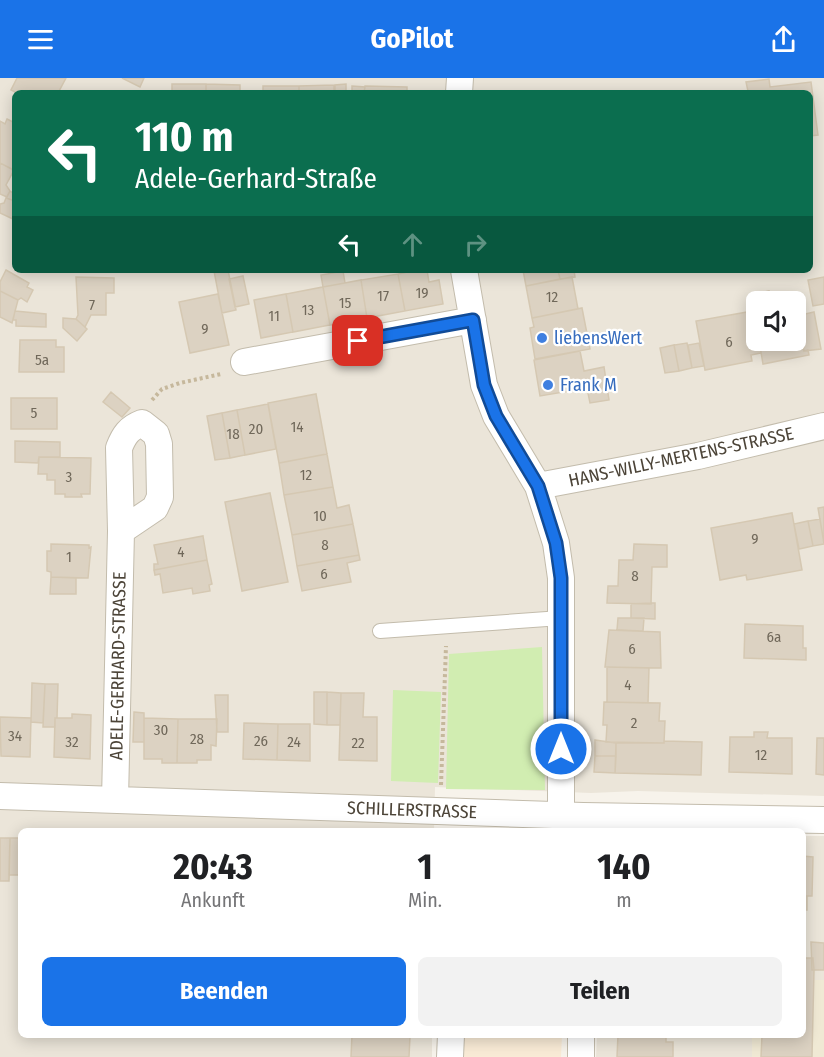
<!DOCTYPE html>
<html lang="de">
<meta charset="utf-8">
<style>
:root{--surface:#fff;--page:#f2f2f2;--text:#202124;--muted:#757577;--accent:#1a73e8}
body{margin:0;font-family:"Fira Sans Condensed",sans-serif;background:var(--page);color:var(--text);height:100vh;display:flex;flex-direction:column;font-size:22px;white-space:nowrap}
*{box-sizing:border-box;margin:0}
p{font-size:20px;color:var(--muted)}
.icon{flex:none;width:33px;height:33px;fill:none;stroke:currentColor;stroke-width:2;stroke-linecap:round;stroke-linejoin:round}
.map{position:relative;flex:1;overflow:hidden}
.details{position:absolute;left:18px;top:750px;width:788px;height:210px;display:flex;flex-direction:column;background:var(--surface);border-radius:9px;box-shadow:0 3px 15px #0003}
.details>*{flex:none}
.hud{position:absolute;left:12px;top:12px;width:801px;height:183px;border-radius:9px;box-shadow:0 3px 15px #0003;background:#0b6e4f;color:#fff;overflow:hidden}
.tools{position:absolute;left:746px;top:213px;display:grid;gap:12px}
.tools a{display:grid;place-items:center;width:60px;height:60px;border-radius:9px;background:var(--surface);box-shadow:0 3px 15px #0003;font-size:30px}
.pin{position:absolute;display:grid;place-items:center;width:51px;height:51px;color:#fff;margin:-26px;border-radius:12px;box-shadow:0 3px 9px #0006}
.me{position:absolute;width:66px;margin:-33px;rotate:0deg;stroke-linejoin:round;filter:drop-shadow(0 0 4px #0008)}
.turn{display:flex;align-items:center;gap:21px;height:126px;padding:0 24px;font-size:27px}
.turn .icon{width:78px;height:78px;stroke-width:2.5}
.turn b{display:block;font-size:42px;line-height:51px}
.lanes{display:flex;align-items:center;height:57px;padding:0 24px;background:#0003;justify-content:center;gap:30px;direction:ltr}
.lanes .off{opacity:.35}
.eta{display:flex;justify-content:space-evenly;align-items:center;height:102px;text-align:center}
.eta b{font-size:36px;font-weight:700;line-height:42px}
.button{display:flex;gap:12px;margin-top:auto;padding:12px 24px}
.button a{flex:1;height:69px;border-radius:9px;background:var(--accent);color:#fff;font-size:24px;font-weight:700;line-height:69px;text-align:center}
.button a+a{background:var(--page);color:var(--text)}
header{display:flex;justify-content:space-between;align-items:center;height:78px;padding:0 24px;background:var(--accent);color:#fff;font-size:27px;font-weight:700}
.map>svg:first-child{display:block}
.residential{fill:#ebe5d9;fill-rule:evenodd}
.commercial{fill:#f9ebd6}
.education{fill:#f0e9d4}
.green{fill:#d1edb1}
.building{fill:#dcd2c2;stroke:#d5c8b2;stroke-width:1.5}
.lines{fill:none;stroke-linecap:round;stroke-linejoin:round}
.lane-casing{stroke:#c3bcac;stroke-width:16}
.street-casing{stroke:#c3bcac;stroke-width:28}
.path{stroke:#c6b89c;stroke-width:4;stroke-dasharray:3 3;stroke-linecap:butt}
.lane{stroke:#fff;stroke-width:14}
.street{stroke:#fff;stroke-width:26}
.route-casing{stroke:#114b97;stroke-width:15}
.route{stroke:#1a73e8;stroke-width:10}
.shop-dot{fill:#3f7fe0;stroke:#fff;stroke-width:2}
.labels{text-anchor:middle;dominant-baseline:central;stroke-width:4.5;stroke-linejoin:round;paint-order:stroke}
.number-label{font-size:15px;fill:#70685a}
.shop-label{font-size:18px;fill:#366cbe;stroke:#fff;text-anchor:start}
.street-label{font-size:18px;fill:#4c4438;stroke:#fff}
</style>
<header><svg class="icon" aria-label="menu" viewBox="0 0 24 24"><path d="M4 6h16M4 12h16M4 18h16"/></svg>GoPilot<svg class="icon" aria-label="share" viewBox="0 0 24 24"><path d="M12 15V3M7 8l5-5 5 5M5 13v7h14v-7"/></svg></header>
<div class="map">
<svg width="824" height="979" viewBox="0 0 824 979">
<rect width="100%" height="100%" fill="#f7f3eb"/>
<!-- residential -->
<path class="residential" d="M0,0H824V718L638,713L591,715L435,709L434,753H21V957H432V979H0ZM15,15H810V192H15ZM756,224H795V262H756Z
M803,758H824V979H596L597,957H802Z"/>
<!-- commercial -->
<path class="commercial" d="M460,957H562L561,979H459Z"/>
<!-- education -->
<path class="education" d="M803,880H813L814,902H824V979H752V957H802Z"/>
<!-- green -->
<path class="green" d="M542,569L545,712L446,711L449,576Z
M393,612L441,614L438,705L391,703Z"/>
<!-- building -->
<path class="building" d="M17,0H66L58,15H17L11,12Z
M122,0H144L140,9Z
M769,1L770,9L811,4L818,57L810,58V15H730L748,13L746,4Z
M172,6H206V15H172Z
M206,6L240,7V15H206Z
M346,6V15H335V7Z
M334,7V15H299V8Z
M263,8H299V15H263Z
M352,8L365,9L364,15H352Z
M365,8L407,9V15H364Z
M7,41L15,45V93L0,85V43L5,46Z
M0,85L14,92L6,107L10,113L7,119L0,116Z
M15,111V123L6,120L10,113L13,115Z
M6,120L15,123V142L0,135V126L4,125Z
M6,192L29,205L27,209L33,212L27,224L21,220L18,222L0,213V204Z
M228,192L236,232L222,235L214,193Z
M417,192H427L429,204L439,202L443,226L405,233L398,196Z
M523,192H558L560,201L526,208Z
M558,192H574L575,199L560,201Z
M343,193L345,205L323,209L321,197Z
M398,196L405,233L367,240L361,202Z
M243,198L249,226L235,229L229,201Z
M76,199L114,200V215H106V237H91L85,249L76,241L78,237Z
M572,199L578,231L532,240L526,208Z
M824,199V226L813,228L808,202Z
M361,202L367,240L330,247L323,209Z
M323,209L330,247L293,254L286,216Z
M0,213L18,222L12,245L0,239Z
M769,213L771,222L777,221V224H756V247L750,217Z
M218,216L229,267L190,275L179,224Z
M286,216L293,254L261,260L254,222Z
M798,220L805,256L801,257L804,273L808,272L809,277L763,286L759,262H795V224H781Z
M582,230L590,271L535,281L530,250L534,249L532,240Z
M15,233L46,236V249L16,248V242H13Z
M753,233L756,262H759L761,275L751,277L752,283L705,292L696,243Z
M814,234L821,271L804,273L801,257L805,256L801,237Z
M63,240L76,241L87,251L77,263L63,250Z
M20,262H56V269H64V294H19Z
M687,265L692,290L679,293L674,267Z
M699,265L704,288L692,290L688,267Z
M674,267L679,293L665,295L660,270Z
M580,273L584,293L604,289L609,322L590,325L587,310L540,318L534,282Z
M111,314L130,330L122,339L103,324Z
M316,316L327,376L279,385L268,325Z
M11,320H57V351H11Z
M268,326L276,371L245,377L237,332Z
M237,332L245,377L230,380L222,335Z
M222,335L230,380L215,382L207,338Z
M15,363L60,364V379H39L38,385L15,384Z
M327,376L333,409L284,417L279,385Z
M39,379L91,380L90,416H81L82,419H65V416H55V402H47V396H38Z
M333,409L337,430L349,427L353,446L292,457L284,417Z
M270,415L288,504L242,513L225,424Z
M824,429V465L818,430Z
M792,435L802,492L747,502L746,497L720,502L711,450Z
M820,441L824,466L813,468L808,443Z
M808,443L813,468L799,471L794,446Z
M353,446L359,477L297,488L292,457Z
M203,458L207,482L154,492V486H158L154,467Z
M51,466L89,467V470L91,469L88,500L51,499V494L47,493V473H51Z
M634,466L667,467V489H652L651,526L607,525L608,508H618L619,482H633Z
M359,477L360,482L347,485L351,504L302,513L297,488Z
M207,482L212,506L209,507L210,513L193,516L192,510L163,515L160,496L155,497L154,492Z
M51,499L76,500V516H50Z
M651,525H655V541L631,540V526Z
M618,540H644L643,553L617,552Z
M745,546L803,548V570H806V582L744,580Z
M609,552L660,554L661,590L605,589Z
M607,589L649,590L648,625L607,624Z
M32,605L45,606L43,645L31,644Z
M45,606H58L57,640H55V649H43Z
M314,614H327V647L314,646Z
M327,614L341,615L340,647H327Z
M341,615H364L363,639H377V683L339,682Z
M215,617H228V654H217Z
M604,624L660,625L659,643H665L664,665L606,664L607,647H603Z
M134,634L144,635V664H133Z
M72,636L91,637L90,681L54,679L55,640H72Z
M0,639L31,640L30,679L1,678Z
M144,640L178,641L177,685H162V681H144Z
M178,641H217L216,668L211,667V682H197V685H177Z
M244,645L278,646L277,682L243,681Z
M278,646H310V683L277,682Z
M754,654H768L767,660H792V696L729,694L730,659H754Z
M817,660H824V697L816,696Z
M595,662L616,665V678H595Z
M664,663L702,664L701,697L615,695L616,665H664Z
M595,678H616L615,695L594,694Z
M0,760H10L9,803H0Z
M10,760H21V797H9Z
M802,778L813,779L812,818H802Z
M802,818H807V832H802Z
M811,864L824,865V892H812Z
M802,880H813L814,892L812,979H761L762,957H802Z
M352,957L410,958L409,979H351Z
M618,957H666V964H673V979H617Z"/>
<g class="lines">
<!-- lane casing -->
<g class="lane-casing">
<path id="lane" d="M380,553L561,540"/>
</g>
<!-- street casing -->
<g class="street-casing">
<path id="street" d="M459,15L460,0
M464,192L484,307L496,338L538,408L556,465L561,500V737
M244,284L473,242
M538,408L698,378L824,348
M0,718L583,738L824,742
M115,722L121,453L119,370C124,357 129,350 142,345L156,356L159,366L160,419L155,430L121,453
M450,979L451,957
M581,979V957"/>
</g>
<!-- path -->
<path class="path" d="M152,322L162,311L180,305L221,296
M441,707L446,568"/>
<!-- lane -->
<use href="#lane" class="lane"/>
<!-- street -->
<use href="#street" class="street"/>
</g>
<g class="lines">
<!-- route casing -->
<g class="route-casing">
<path id="route" d="M358,263L473,242L484,307L496,338L538,408L556,465L561,500V671"/>
</g>
<!-- route -->
<use href="#route" class="route"/>
</g>
<!-- markers -->
<g class="shop-dot">
<circle cx="542" cy="260" r="6"/>
<circle cx="548" cy="307" r="6"/>
</g>
<g class="labels">
<!-- number labels -->
<g class="number-label">
<text x="422" y="215">19</text>
<text x="383" y="218">17</text>
<text x="552" y="219">12</text>
<text x="345" y="225">15</text>
<text x="92" y="227">7</text>
<text x="308" y="232">13</text>
<text x="274" y="238">11</text>
<text x="205" y="251">9</text>
<text x="729" y="264">6</text>
<text x="42" y="282">5a</text>
<text x="34" y="335">5</text>
<text x="297" y="349">14</text>
<text x="256" y="351">20</text>
<text x="233" y="356">18</text>
<text x="306" y="397">12</text>
<text x="69" y="399">3</text>
<text x="320" y="438">10</text>
<text x="755" y="461">9</text>
<text x="325" y="467">8</text>
<text x="181" y="474">4</text>
<text x="69" y="479">1</text>
<text x="324" y="496">6</text>
<text x="635" y="498">8</text>
<text x="774" y="559">6a</text>
<text x="632" y="571">6</text>
<text x="628" y="607">4</text>
<text x="634" y="645">2</text>
<text x="161" y="652">30</text>
<text x="15" y="658">34</text>
<text x="197" y="661">28</text>
<text x="261" y="663">26</text>
<text x="72" y="664">32</text>
<text x="294" y="664">24</text>
<text x="358" y="665">22</text>
<text x="761" y="677">12</text>
</g>
<!-- shop labels -->
<g class="shop-label">
<text x="554" y="260">liebensWert</text>
<text x="560" y="307">Frank M</text>
</g>
<!-- street labels -->
<g class="street-label">
<text transform="translate(681 379) rotate(-12)">HANS-WILLY-MERTENS-STRASSE</text>
<text transform="translate(118 588) rotate(-89)">ADELE-GERHARD-STRASSE</text>
<text transform="translate(412 732) rotate(2)">SCHILLERSTRASSE</text>
</g>
</g>
</svg>
<div class="tools">
<a><svg class="icon" aria-label="sound" viewBox="0 0 24 24"><path d="M4 9h4l5-4v14l-5-4H4zM17 9q2 3 0 6"/></svg></a>
</div>
<div class="pin" style="left:358px;top:263px;background:#d93025"><svg class="icon" aria-label="arrive" viewBox="0 0 24 24"><path d="M6 21V4h12l-3 4 3 4H6"/></svg></div>
<svg class="me" style="left:561px;top:671px" viewBox="-20 -20 40 40"><circle r="17" fill="#1a73e8" stroke="#fff" stroke-width="3"/><path d="M0-11L8 9 0 5-8 9z" fill="#fff"/></svg>
<div class="hud">
<div class="turn"><svg class="icon" aria-label="left" viewBox="0 0 24 24"><path d="M17 20v-9H6M10 6l-5 5 5 5"/></svg><div><b>110 m</b>Adele-Gerhard-Straße</div></div>
<div class="lanes"><svg class="icon" aria-label="left" viewBox="0 0 24 24"><path d="M17 20v-9H6M10 6l-5 5 5 5"/></svg><svg class="icon off" aria-label="ahead" viewBox="0 0 24 24"><path d="M12 20V5M6 11l6-6 6 6"/></svg><svg class="icon off" aria-label="right" viewBox="0 0 24 24"><path d="M7 20v-9h11M14 6l5 5-5 5"/></svg></div>
</div>
<section class="details">
<div class="eta">
<div><b>20:43</b><p>Ankunft</p></div>
<div><b>1</b><p>Min.</p></div>
<div><b>140</b><p>m</p></div>
</div>
<div class="button"><a>Beenden</a><a>Teilen</a></div>
</section>
</div>
